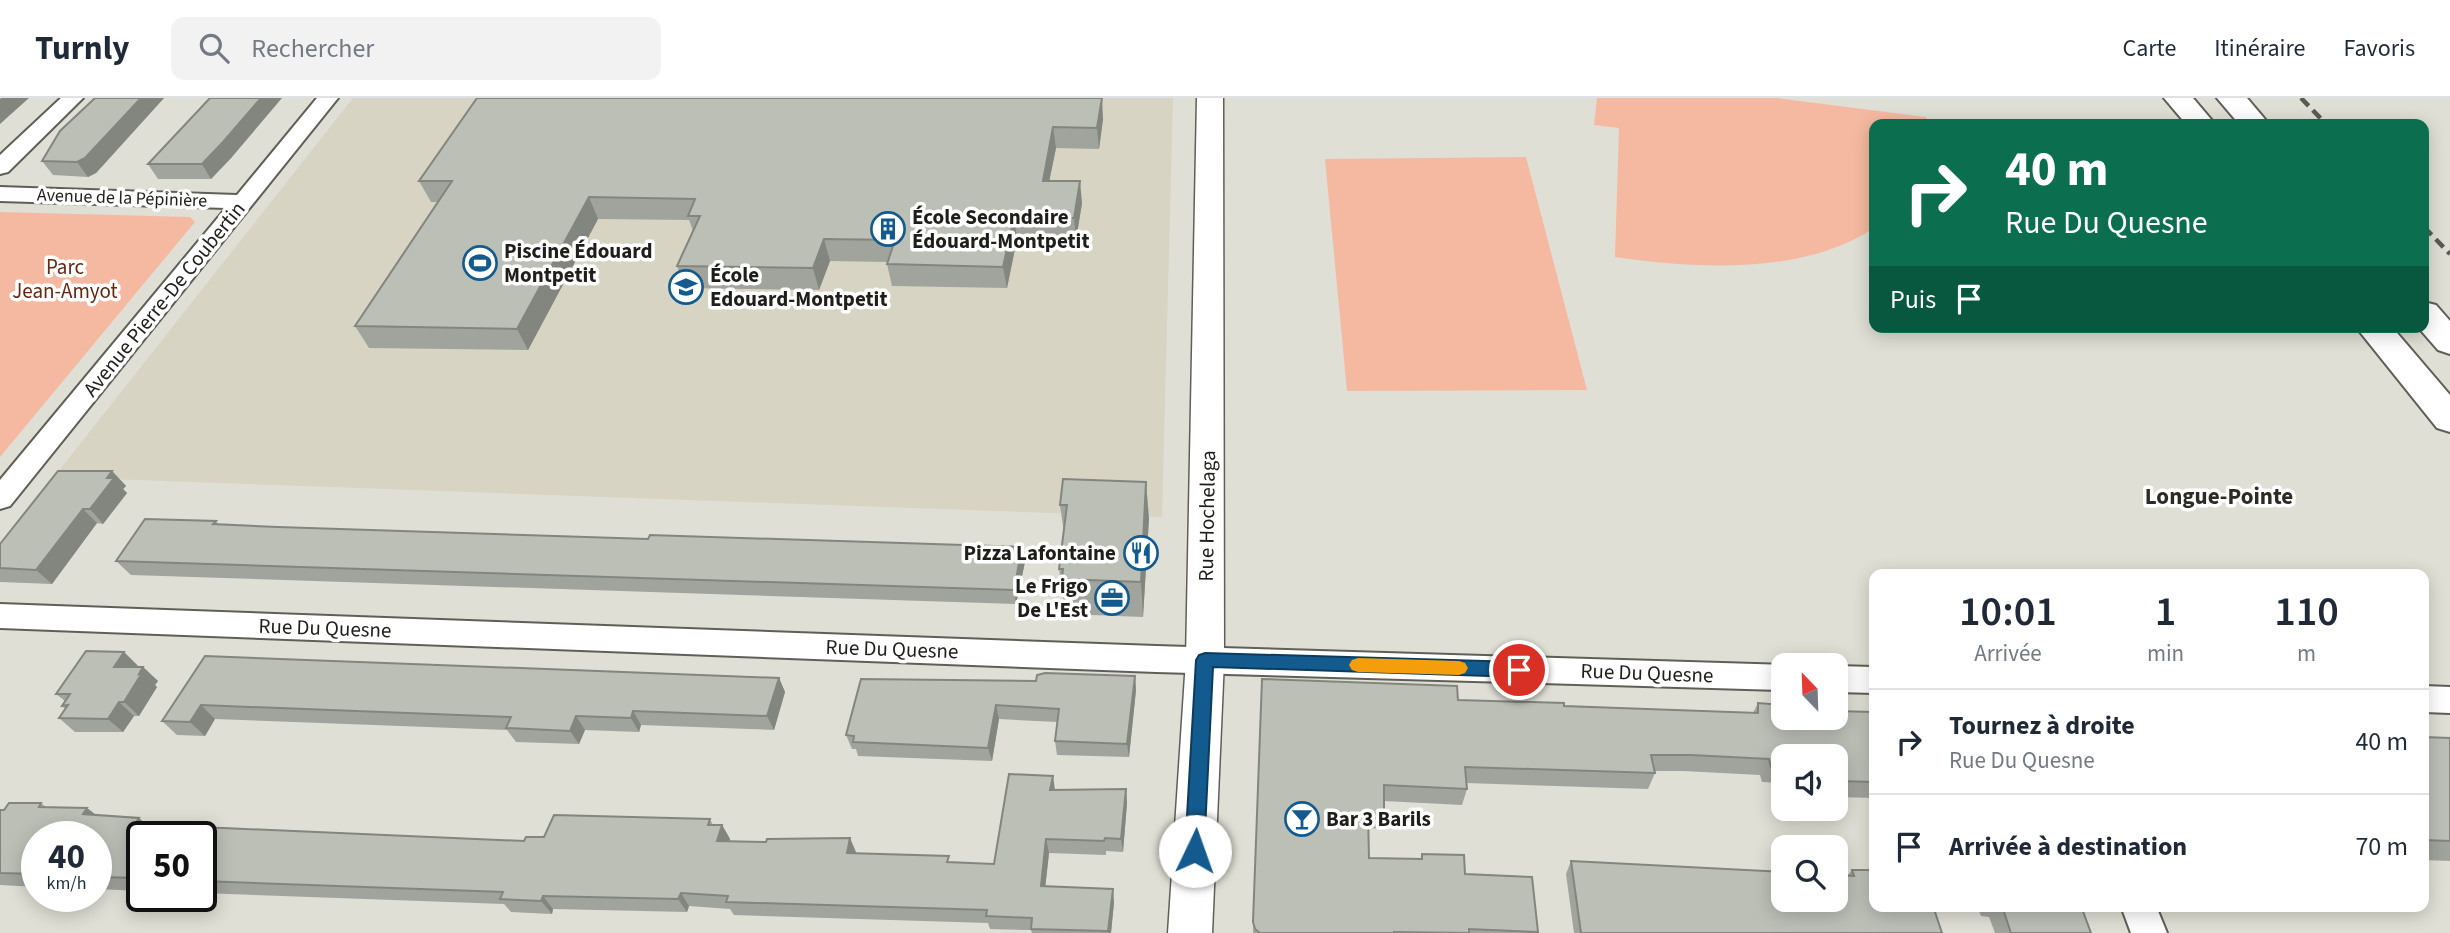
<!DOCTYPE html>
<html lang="fr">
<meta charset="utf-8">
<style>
:root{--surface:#fff;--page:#f2f2f3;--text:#1f2937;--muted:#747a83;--line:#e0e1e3}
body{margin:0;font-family:"Source Sans 3",sans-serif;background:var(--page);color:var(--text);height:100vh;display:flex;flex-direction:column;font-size:26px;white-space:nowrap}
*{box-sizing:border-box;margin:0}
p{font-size:23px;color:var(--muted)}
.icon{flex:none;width:38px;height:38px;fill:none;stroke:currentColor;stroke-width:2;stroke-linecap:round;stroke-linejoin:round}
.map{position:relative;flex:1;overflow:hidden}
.sheet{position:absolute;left:1869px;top:471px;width:560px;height:343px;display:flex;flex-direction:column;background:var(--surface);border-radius:14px;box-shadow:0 4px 18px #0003}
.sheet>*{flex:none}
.hud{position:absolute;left:1869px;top:21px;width:560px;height:214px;border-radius:14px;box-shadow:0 4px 18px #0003;background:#0b6e4f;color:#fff;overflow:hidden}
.needle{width:46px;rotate:337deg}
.buttons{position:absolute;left:1771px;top:555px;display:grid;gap:14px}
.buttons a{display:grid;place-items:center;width:77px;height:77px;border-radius:14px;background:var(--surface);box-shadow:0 4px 18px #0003;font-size:35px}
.speed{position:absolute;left:21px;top:723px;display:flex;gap:14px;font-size:35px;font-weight:700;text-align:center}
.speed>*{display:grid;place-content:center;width:91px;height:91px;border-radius:50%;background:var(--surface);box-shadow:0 4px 18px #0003;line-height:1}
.speed small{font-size:18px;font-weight:400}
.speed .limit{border:4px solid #111;border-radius:10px;background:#fff;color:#111}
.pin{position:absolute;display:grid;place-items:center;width:60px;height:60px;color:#fff;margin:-30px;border:4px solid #fff;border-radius:50%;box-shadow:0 2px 7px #0007}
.me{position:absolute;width:77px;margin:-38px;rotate:3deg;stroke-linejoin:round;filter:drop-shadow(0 0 5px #0008)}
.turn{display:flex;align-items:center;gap:24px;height:147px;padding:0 21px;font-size:32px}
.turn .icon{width:91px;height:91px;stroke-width:2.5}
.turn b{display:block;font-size:49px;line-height:60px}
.then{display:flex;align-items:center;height:66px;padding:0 21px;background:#0003;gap:14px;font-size:26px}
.eta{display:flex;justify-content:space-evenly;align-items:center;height:119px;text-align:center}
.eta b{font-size:42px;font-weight:600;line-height:49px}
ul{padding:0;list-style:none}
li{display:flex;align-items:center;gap:21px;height:105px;padding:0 21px;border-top:2px solid var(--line)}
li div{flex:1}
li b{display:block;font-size:26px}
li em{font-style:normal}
header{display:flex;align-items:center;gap:42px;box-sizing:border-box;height:98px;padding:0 35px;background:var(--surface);border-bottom:2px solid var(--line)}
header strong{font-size:33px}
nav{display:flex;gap:38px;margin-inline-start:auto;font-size:24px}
.search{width:490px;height:63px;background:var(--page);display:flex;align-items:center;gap:18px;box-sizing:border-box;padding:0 24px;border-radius:14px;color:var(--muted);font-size:26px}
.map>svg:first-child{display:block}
.built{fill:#d7d4c4}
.green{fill:#f5b9a1}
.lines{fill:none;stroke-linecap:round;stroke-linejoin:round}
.minor-casing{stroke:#605f57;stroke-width:4}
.major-casing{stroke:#605f57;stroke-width:3}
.highway-casing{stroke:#605f57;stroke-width:4}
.minor{fill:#fff;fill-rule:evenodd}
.major{fill:#fff;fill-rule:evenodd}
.highway{fill:#fff;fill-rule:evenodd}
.rail{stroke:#5b5a55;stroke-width:4.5;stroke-dasharray:11 6;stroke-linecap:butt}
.wall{fill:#a1a49d}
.shaded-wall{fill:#83867f}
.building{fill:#bbbfb6;stroke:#83867f;stroke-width:2}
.route{fill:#135b8f;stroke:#0c3b5d;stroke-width:2}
.slow{fill:#f59e0b}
.labels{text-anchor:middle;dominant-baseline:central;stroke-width:7;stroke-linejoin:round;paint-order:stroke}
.far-street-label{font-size:18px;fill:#1f1e1b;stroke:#fff}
.poi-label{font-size:21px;font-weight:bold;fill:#1f1e1b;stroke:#fff;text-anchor:start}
.park-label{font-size:21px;fill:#612a12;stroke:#fff}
.street-label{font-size:21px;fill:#1f1e1b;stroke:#fff}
.neighbourhood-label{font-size:23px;font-weight:bold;fill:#2c2b24;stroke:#fff}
</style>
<header>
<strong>Turnly</strong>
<div class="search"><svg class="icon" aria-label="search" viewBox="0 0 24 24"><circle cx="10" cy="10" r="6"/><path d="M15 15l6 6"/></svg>Rechercher</div>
<nav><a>Carte</a><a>Itinéraire</a><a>Favoris</a></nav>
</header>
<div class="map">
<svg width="2450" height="835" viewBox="0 0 2450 835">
<rect width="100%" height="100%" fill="#e0dfd5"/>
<!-- built -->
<path class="built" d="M353,0H1173L1162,419L54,379Z"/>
<!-- green -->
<path class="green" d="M1597,0H1777L1926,19L1928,26H1874V130C1804,177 1695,171 1615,159L1619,30L1594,27Z
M1526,59L1587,292L1347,293L1325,61Z
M0,114L190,119L195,124L0,359Z"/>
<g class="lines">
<!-- minor casing -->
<g class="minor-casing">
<path id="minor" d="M61,0H83L8,74L0,76V57Z
M317,0H338L10,408L0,411V382L226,110L0,103V89L237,97Z
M0,506L1156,548L1785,567H1783V592L1156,574L0,530Z
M1836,568L1874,569V595L1836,594Z
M2424,588L2450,589V615L2424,614Z
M2121,808H2156L2167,835H2131Z"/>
</g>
<!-- major casing -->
<g class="major-casing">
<path id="major" d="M1197,0H1223L1224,562L1212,835H1168L1186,562Z"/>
</g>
<!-- highway casing -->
<g class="highway-casing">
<path id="highway" d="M2164,0H2193L2215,26H2186Z
M2217,0H2247L2269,26H2239Z
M2424,204L2436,207L2450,223V256L2438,252L2418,229H2424Z
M2356,229H2392L2450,297V334L2437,330Z"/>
</g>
<!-- minor -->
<use href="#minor" class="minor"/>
<!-- major -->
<use href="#major" class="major"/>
<!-- highway -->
<use href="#highway" class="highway"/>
<!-- rail -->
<path class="rail" d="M2301,0L2326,26
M2424,129L2450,156"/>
</g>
<!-- wall -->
<path class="wall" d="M95,0H164L96,75L88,79L53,77L42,63Z
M1103,21L1099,51L1056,50L1049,83L1082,105L1076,142L1017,141L1007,190L892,188L887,166L888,164L830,163L819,192L685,190L677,168L693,133L689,122L598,121L528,252L369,250L355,228L438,104H431L419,83Z
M232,59L211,81H158L148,66Z
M112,373L126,388L123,391L127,395L103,426L97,425L52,486L0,484V446Z
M1063,381L1149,420L1143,519L1067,516L1066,506H1064L1059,471L1064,435L1060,407Z
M216,423L218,426L1025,464L1016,506L131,477L116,463Z
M124,554L138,568V569H143L158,583L155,587L157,589L139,618H134L123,634H75L59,620L65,611L62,608L65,603L56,596Z
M205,558L779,580L785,594L774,632L641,627L639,634L585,632L579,646L516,644L507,632L215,621L205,638L177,637L162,623Z
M1135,578L1136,592L1129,659L1057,657L1055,643L1057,624L999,621L992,663L858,658L856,651H852L846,637L1036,583Z
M1262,581L1458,602L1564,608L1753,615L1758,605L1783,620L1874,618V700L1836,699V658H1783V685L1762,684L1760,677L1683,673H1655V675L1648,691L1466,685L1467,691L1462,707L1384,703V715L1381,731L1368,730L1369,760L1421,761L1422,756L1465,776L1538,834L1537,835H1253Z
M2424,639L2450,640V763L2424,762Z
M1126,691L1127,705L1123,754L1106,753V757L1049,755L1045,789L1114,804L1111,835H1032L1031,832L990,831L988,825L734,817L730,811L689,808L687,814L553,811L552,816L511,814L504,806L201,795V738H142V793L96,791V738H37V789L0,787V712L41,705L46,709L87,710L96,717L148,728L185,732L524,743L544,739L710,721L713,727H722L730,741L729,743L856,754V755L951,765L994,766L1055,692Z
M1571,763L1848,777L1852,772L1942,835H1574L1566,776Z
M1977,808H2081L2091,835H1995L1989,819L1981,818Z"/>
<!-- shaded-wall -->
<path class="shaded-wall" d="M1,0H29L0,26V1Z
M141,0H164L96,75L88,79L77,64Z
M261,0H282L232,59L211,81L202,66Z
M1102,0L1103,21L1099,51L1097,30Z
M1053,29L1056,50L1045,104L1043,83Z
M1080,83L1082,105L1076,142L1074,120Z
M589,99L598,121L528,252L517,231Z
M1014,119L1017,141L1007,190L1003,169Z
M824,141L830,163L819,192L813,170Z
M112,373L126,388L123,391L127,395L103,426L90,411L107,380Z
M1146,384L1149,420L1143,519L1141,484Z
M83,411L97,425L52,486L36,472Z
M1022,449L1025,464L1016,506L1014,492Z
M124,554L138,568L129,583L114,569Z
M143,569L158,583L155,587L157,589L139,618L124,604Z
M1135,578L1136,592L1129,659L1127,646Z
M779,580L785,594L774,632L767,618Z
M119,604L134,618L123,634L108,621Z
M201,607L215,621L205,638L190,624Z
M996,607L999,621L992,663L988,650Z
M633,613L641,627L639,634L631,620Z
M576,618L585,632L579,646L570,633Z
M1053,678L1055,692H1050Z
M1126,691L1127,705L1123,754L1121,741Z
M87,710L105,724L83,716Z
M139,720L155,734L135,726Z
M722,727L730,741L725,756L717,743Z
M850,740L856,754L853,768L847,755Z
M1046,741L1049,755L1044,801L1041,788Z
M1113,791L1114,804L1111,835H1108Z
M681,795L689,808L687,814L678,801Z
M543,798L553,811L552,816L541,803Z"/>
<!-- building -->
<path class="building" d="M95,0H141L85,60L77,64L42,63L60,33Z
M210,0H261L223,44L202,66H148Z
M477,0H1102L1097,30L1053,29L1043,83H1080L1074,120L1014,119L1003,169L887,166L895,142L824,141L813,170L677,168L700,118H688L695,101L589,99L517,231L355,228L452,83H419Z
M58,373H112L107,380H114L90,411H83L36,472L0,470V446Z
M1063,381L1146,384L1141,484L1062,481L1063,471H1059L1067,407H1060Z
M145,421L216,423L213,426L278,429L648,441L650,437L1022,449L1014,492L116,463Z
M86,553L124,554L114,569H143L139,576L142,575L124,604H119L108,621L59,620L68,607L62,608L70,596H56Z
M205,558L779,580L767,618L633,613L631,620L576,618L570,633L506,630L511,619L201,607L190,624L162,623Z
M1045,575L1135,578L1127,646L1055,643L1059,611L996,607L988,650L853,644L854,638L846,637L861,581L1036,583L1037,577Z
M1262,581L1457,588L1458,602L1564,605V608L1758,615V605L1783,607V620H1836V613L1873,614L1874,618V684L1836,683V658H1783V669H1771L1769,661L1691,657H1651L1655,675L1465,669L1467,691L1384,687V715H1368L1369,760L1422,761V756L1464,757L1465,776L1532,779L1538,834L1469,831V835L1394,834V835H1260L1255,831L1253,824Z
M2424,639L2450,640V743L2424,742Z
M1009,676L1053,678L1050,692L1126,691L1121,741L1105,740L1104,743L1046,741L1041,788L1113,791L1108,833L1031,831L1032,820L986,818L987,812L726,804L728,798L681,795L678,801L543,798L541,803L500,801L503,794L201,783V738H142V780L96,779V738H37V776L0,775V712H4L9,705H41L39,709L87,710L83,716L139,720L135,726L185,732L187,729L223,730L524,743L526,739H544L554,717L710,721L708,727H722L717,743L766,744L767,741L850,740L847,755L949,758L947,764L994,766Z
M1571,763L1783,774V802H1836V777L1854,778L1852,772H1874V808H1933L1942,835H1581Z
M2002,808H2081L2091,835H2011Z"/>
<!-- route -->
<path class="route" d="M1205,555L1519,564L1526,566L1528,572L1526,577L1519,579L1213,569L1204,753L1202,759L1195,762L1188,759L1185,753L1196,562L1199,557Z"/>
<!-- slow -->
<path class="slow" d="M1358,560L1459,563L1465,565L1468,570L1465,575L1459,577L1358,574L1352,572L1349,567L1352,562Z"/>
<!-- icons -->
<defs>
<g id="building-ring" transform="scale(1.75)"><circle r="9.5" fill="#fff" stroke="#135b8f" stroke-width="1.5"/><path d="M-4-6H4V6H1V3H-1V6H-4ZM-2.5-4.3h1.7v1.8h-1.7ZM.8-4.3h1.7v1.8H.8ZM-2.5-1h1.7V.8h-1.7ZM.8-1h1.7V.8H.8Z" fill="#135b8f"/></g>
<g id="stadium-ring" transform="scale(1.75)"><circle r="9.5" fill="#fff" stroke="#135b8f" stroke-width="1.5"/><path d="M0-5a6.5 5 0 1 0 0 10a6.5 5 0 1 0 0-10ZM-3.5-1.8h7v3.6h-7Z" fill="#135b8f"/></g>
<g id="school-ring" transform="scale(1.75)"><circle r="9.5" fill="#fff" stroke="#135b8f" stroke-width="1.5"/><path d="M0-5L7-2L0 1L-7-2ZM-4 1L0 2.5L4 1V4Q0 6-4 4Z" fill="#135b8f"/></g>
<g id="restaurant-ring" transform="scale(1.75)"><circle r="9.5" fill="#fff" stroke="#135b8f" stroke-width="1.5"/><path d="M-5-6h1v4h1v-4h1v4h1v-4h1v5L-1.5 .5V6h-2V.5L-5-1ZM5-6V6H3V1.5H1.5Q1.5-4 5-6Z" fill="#135b8f"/></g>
<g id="office-ring" transform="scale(1.75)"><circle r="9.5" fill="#fff" stroke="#135b8f" stroke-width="1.5"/><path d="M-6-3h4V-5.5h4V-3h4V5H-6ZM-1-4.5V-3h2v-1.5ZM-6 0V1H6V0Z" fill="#135b8f"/></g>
<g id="bar-ring" transform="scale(1.75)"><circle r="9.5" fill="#fff" stroke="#135b8f" stroke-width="1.5"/><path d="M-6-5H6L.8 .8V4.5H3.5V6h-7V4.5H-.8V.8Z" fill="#135b8f"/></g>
</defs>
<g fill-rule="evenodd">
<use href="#building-ring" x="888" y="131"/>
<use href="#stadium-ring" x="480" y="165"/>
<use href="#school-ring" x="686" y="189"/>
<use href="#restaurant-ring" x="1141" y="455"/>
<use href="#office-ring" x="1112" y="500"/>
<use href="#bar-ring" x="1302" y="721"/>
</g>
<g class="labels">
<!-- far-street labels -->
<g class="far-street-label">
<text transform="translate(122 100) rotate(2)">Avenue de la Pépinière</text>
</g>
<!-- poi labels -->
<g class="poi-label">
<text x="912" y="119">École Secondaire<tspan x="912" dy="24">Édouard-Montpetit</tspan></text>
<text x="504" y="153">Piscine Édouard<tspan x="504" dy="24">Montpetit</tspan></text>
<text x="710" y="177">École<tspan x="710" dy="24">Edouard-Montpetit</tspan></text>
<text x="1116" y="455" text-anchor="end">Pizza Lafontaine</text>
<text x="1088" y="488" text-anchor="end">Le Frigo<tspan x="1088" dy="24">De L'Est</tspan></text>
<text x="1326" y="721">Bar 3 Barils</text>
</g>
<!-- park labels -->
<g class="park-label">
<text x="65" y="169">Parc<tspan x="65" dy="24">Jean-Amyot</tspan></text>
</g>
<!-- street labels -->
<g class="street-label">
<text transform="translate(164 201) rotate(-51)">Avenue Pierre-De Coubertin</text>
<text transform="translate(1207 418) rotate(-89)">Rue Hochelaga</text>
<text transform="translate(325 530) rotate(2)">Rue Du Quesne</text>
<text transform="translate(892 551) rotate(2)">Rue Du Quesne</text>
<text transform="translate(1647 575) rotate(2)">Rue Du Quesne</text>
</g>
<!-- neighbourhood labels -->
<g class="neighbourhood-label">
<text x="2219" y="398">Longue-Pointe</text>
</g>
</g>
</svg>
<div class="buttons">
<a><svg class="needle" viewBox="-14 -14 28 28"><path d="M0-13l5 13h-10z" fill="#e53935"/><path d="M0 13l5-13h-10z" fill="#747a83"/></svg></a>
<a><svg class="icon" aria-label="sound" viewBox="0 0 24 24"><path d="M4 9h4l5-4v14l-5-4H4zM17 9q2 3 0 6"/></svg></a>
<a><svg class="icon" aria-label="search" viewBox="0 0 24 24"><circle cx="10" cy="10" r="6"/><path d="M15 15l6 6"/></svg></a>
</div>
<div class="speed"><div>40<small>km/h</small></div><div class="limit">50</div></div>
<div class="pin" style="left:1519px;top:572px;background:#d93025"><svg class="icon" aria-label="arrive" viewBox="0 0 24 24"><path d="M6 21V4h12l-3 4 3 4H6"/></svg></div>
<svg class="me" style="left:1195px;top:753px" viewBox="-20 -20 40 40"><circle r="19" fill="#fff"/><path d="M0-13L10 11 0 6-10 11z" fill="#135b8f"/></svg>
<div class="hud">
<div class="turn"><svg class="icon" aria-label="right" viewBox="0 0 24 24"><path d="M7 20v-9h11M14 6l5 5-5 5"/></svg><div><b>40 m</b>Rue Du Quesne</div></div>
<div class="then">Puis<svg class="icon" aria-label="arrive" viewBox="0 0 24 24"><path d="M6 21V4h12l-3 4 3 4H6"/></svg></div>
</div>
<section class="sheet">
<div class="eta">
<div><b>10:01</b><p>Arrivée</p></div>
<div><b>1</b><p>min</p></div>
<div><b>110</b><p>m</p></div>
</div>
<ul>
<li><svg class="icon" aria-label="right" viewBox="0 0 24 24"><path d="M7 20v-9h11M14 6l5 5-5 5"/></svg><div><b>Tournez à droite</b><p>Rue Du Quesne</p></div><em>40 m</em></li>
<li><svg class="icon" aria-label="arrive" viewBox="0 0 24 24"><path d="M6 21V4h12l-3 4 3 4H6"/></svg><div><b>Arrivée à destination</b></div><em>70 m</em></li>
</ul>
</section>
</div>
